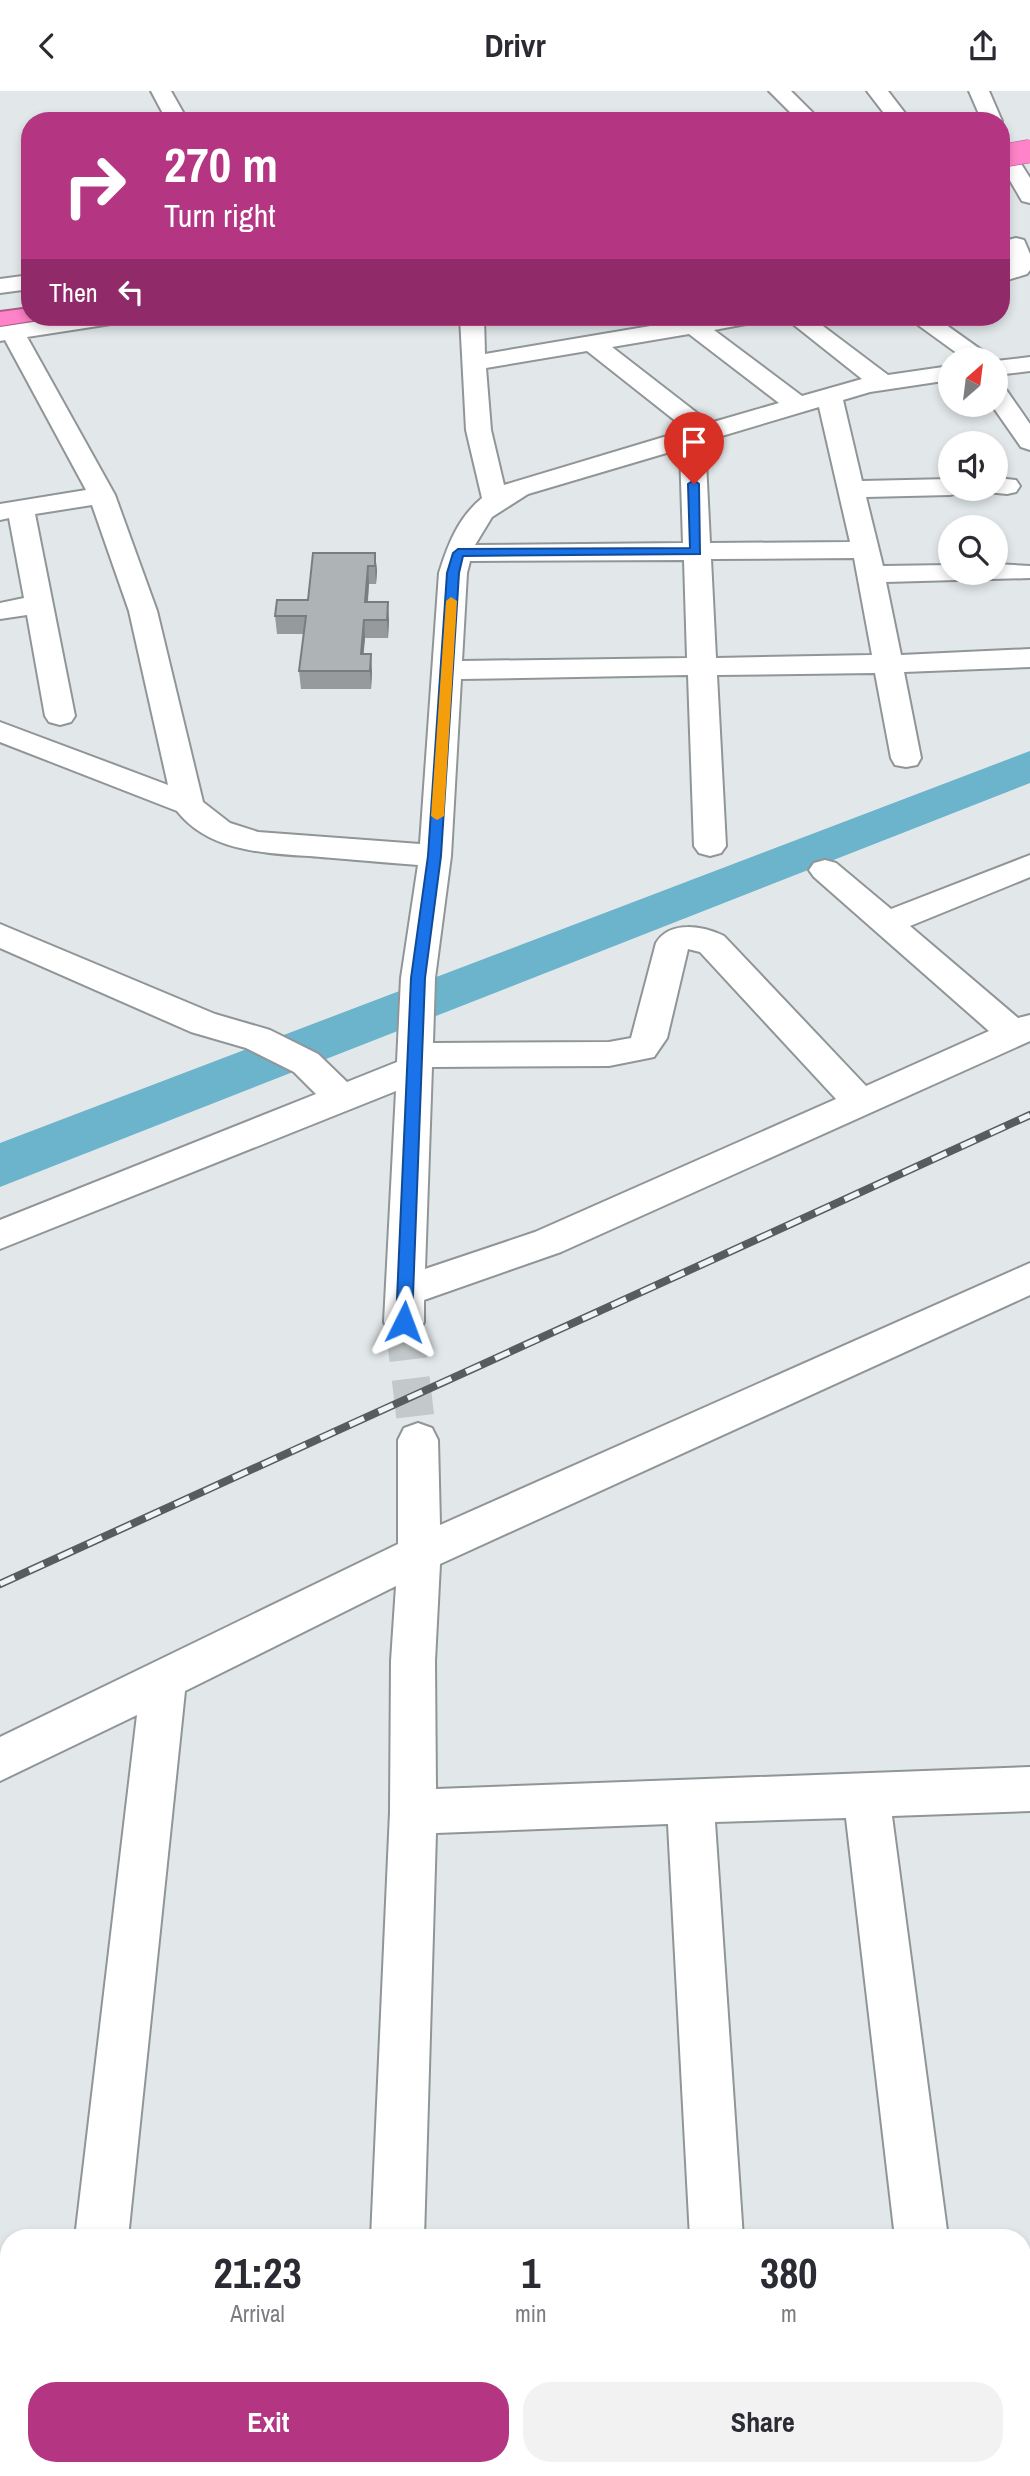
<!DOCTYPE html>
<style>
:root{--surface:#fff;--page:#f2f2f3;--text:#2b2b33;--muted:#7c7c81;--accent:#b43582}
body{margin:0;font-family:"Archivo Narrow",sans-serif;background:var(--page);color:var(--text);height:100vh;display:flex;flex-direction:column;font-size:26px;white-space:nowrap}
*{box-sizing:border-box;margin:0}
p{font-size:23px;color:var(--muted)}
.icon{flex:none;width:38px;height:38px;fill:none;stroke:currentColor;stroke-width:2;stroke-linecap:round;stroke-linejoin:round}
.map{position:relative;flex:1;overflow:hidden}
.panel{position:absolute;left:0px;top:2138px;width:1031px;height:247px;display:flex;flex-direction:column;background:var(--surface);border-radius:28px 28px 0 0;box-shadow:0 4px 10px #0003}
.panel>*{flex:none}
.top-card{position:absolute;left:21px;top:21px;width:989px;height:214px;border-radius:28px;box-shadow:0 4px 10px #0003;background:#b43582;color:#fff;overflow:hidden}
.needle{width:46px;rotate:28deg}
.fabs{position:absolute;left:938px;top:256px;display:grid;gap:14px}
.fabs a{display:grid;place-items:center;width:70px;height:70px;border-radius:50%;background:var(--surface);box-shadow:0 4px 10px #0003;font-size:35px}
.pin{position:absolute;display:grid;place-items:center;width:60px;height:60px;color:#fff;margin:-72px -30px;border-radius:50% 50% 50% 0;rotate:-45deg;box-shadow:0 0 7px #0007}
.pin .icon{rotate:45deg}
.me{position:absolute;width:77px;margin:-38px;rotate:3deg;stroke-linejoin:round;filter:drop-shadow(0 0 5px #0008)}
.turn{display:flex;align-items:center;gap:24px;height:147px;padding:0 28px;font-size:32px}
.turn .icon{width:91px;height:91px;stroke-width:2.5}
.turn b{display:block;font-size:49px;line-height:60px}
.then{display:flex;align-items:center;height:66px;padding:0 28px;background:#0003;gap:14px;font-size:26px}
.eta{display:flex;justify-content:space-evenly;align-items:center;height:119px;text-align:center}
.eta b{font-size:42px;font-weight:800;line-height:49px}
.cta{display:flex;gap:14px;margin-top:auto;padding:14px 28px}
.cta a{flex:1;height:80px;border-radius:28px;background:var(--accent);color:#fff;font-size:28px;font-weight:800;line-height:80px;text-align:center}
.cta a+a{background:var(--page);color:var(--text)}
header{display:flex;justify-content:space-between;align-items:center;height:91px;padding:0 28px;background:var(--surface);font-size:32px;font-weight:800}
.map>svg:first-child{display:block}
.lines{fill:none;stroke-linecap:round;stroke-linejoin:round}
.river{fill:#6cb3cc;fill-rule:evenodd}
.minor-tunnel{stroke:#c3c9ca;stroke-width:38;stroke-dasharray:38 19;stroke-linecap:butt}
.minor-casing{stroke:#909597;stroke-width:4}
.highway-casing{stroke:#ac5d8a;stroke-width:4}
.minor{fill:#fff;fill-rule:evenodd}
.highway{fill:#fe83c8;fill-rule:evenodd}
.rail-casing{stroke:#595c5d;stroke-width:8}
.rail{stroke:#eff5f7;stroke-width:5;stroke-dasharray:16;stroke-linecap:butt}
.highway-bridge-casing{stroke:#ac5d8a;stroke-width:24;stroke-linecap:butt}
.highway-bridge{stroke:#fe83c8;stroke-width:23}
.wall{fill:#969a9d}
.shaded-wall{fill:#7a7d7f}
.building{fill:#aeb3b6;stroke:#7a7d7f;stroke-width:2}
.route{fill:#1a73e8;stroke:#114b97;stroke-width:2}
.slow{fill:#f59e0b}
</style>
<header><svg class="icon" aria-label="back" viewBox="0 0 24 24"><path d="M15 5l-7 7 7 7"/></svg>Drivr<svg class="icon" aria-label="share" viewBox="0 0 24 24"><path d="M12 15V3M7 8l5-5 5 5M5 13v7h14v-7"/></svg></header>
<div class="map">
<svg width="1030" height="2385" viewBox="0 0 1030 2385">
<rect width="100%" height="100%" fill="#e2e8ea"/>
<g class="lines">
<!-- river -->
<path class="river" d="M1030,660V692L0,1096V1052Z"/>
<!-- minor-tunnel -->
<path class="minor-tunnel" d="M404,1231L418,1349"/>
<!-- minor casing -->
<g class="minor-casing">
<path id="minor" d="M151,0H171L188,30H167Z
M769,0H791L821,30H799Z
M867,0H888L911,30H890Z
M969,0H989L1002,30L1001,32V30H982Z
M1001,50L1008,52L1030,87V112L1022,110L1001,74Z
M1016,147L1024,149L1030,163V179L1027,183L1001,191V176L1008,174L1005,154L1008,149Z
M30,184V198L0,202V188Z
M66,226H123L119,231L111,233L27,246L115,404L157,520L203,711L230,732L258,741L420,753L439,482C448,453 458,427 482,407L466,339L460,226H484L485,263L674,231L670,226H761L757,231L714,239L802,305L862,288L784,226H811L888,284L950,275V289L870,301L843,309L862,390L950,388V397H962L959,402L950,404L866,406L883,475L950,474V481H996V473L1030,475V487L886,491L901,564L1030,558V576L904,581L921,667L917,674L906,676L895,674L891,667L875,582L717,584L726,755L721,762L710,765L699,762L694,755L688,584L461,588L451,765L435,887L433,952L609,951L631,947L656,852C670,829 703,835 724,845L866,995L989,940L814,786L809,779L814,772L825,769L836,772L891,818L1030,764V786L910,835L1018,927L1030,924V950L561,1161L424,1209V1231L418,1242L404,1246L390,1242L384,1231L396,1000L0,1158V1129L316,1003L294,981L246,957L191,941L0,857V833L215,923L270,939L318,963L347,991L397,971L401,887L418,774C385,771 353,769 321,766C270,762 211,763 177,720L0,651V631L168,694L129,520L92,414L35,423L75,625L71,631L60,634L49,631L45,625L27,524L0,528V512L24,507L9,427L0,429V413L86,399L5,249L0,250V236ZM689,243L779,312L710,332L612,256ZM587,260L687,339L504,394L491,339L486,277ZM819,316L850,451L710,452L705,350ZM680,358L683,452L475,454L492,426L528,403ZM854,467L872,564L716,567L711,468ZM684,469L687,567L462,570L467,482L470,470ZM688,858L700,861L836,1008L535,1141L425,1178L432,976L609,975L654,966L667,947Z
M907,226H935L994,268H965Z
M1030,266V280L996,284V270Z
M996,295L1005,297L1030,333V359L1021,356L991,313H996Z
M996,387L1016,389L1020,395L1016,401L1007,403L987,401L984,397H996Z
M1030,1172V1204L440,1473L435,1570L436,1698L1030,1676V1720L892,1725L948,2147H895L846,1727L715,1731L743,2147H690L668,1733L436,1742L424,2147H371L390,1721L391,1570L396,1495L185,1600L128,2147H75L137,1624L0,1690V1646L398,1453V1349L404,1337L418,1332L432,1337L438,1349L440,1434Z
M9,2236V2290L0,2291V2237Z
M47,2376H103L102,2385H46Z
M360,2376H416V2385H360Z
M702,2376H758L759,2385H703Z
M922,2376H978L980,2385H924Z"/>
</g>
<!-- highway casing -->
<g class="highway-casing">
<path id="highway" d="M30,217V226H41L38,229L0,235V221Z"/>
</g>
<!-- minor -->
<use href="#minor" class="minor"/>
<!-- highway -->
<use href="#highway" class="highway"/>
<!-- rail casing -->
<g class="rail-casing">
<path id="rail" d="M0,1493L1030,1024"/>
</g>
<!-- rail -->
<use href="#rail" class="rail"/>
<!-- highway-bridge casing -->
<g class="highway-bridge-casing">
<path id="highway-bridge" d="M1001,65L1030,60"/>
</g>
<!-- highway-bridge -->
<use href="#highway-bridge" class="highway-bridge"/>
</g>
<!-- wall -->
<path class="wall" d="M375,462L377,480L376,493H369L368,511L389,529L388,547H365L363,563L372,581L371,598H301L299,580L304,543H277L275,525L308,509Z"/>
<!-- shaded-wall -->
<path class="shaded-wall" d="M375,462L377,480L376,493L375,475Z
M368,475L369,493L366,529L365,511Z
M388,511L389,529L388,547L387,529Z
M364,529L365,547L362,581L361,563Z
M371,563L372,581L371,598L370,580Z"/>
<!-- building -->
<path class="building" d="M313,462H375V475H368L365,511H388L387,529H364L361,563H371L370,580H299L306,525H275L277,509H308Z"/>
<!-- route -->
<path class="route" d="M694,389L699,393L700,463L463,465L459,482L441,765L425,887L412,1231L404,1238L398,1236L396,1231L411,887L428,765L447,482L453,462L458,458L690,457L688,393Z"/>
<!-- slow -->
<path class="slow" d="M451,506L457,510L444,725L437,729L431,725L446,510Z"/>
</svg>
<div class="fabs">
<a><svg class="needle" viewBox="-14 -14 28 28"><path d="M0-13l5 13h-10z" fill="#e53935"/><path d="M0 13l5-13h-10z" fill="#7c7c81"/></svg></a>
<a><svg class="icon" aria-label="sound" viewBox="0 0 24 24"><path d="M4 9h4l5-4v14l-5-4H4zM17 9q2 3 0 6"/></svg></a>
<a><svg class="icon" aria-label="search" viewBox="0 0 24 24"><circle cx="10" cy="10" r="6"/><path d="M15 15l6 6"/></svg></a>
</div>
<div class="pin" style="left:694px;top:393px;background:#d93025"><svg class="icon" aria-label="arrive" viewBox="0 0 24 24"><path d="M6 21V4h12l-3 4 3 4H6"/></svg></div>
<svg class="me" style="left:404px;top:1231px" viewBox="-20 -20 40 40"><path d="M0-17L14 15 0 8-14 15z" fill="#1a73e8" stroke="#fff" stroke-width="4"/></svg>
<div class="top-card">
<div class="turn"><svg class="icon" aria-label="right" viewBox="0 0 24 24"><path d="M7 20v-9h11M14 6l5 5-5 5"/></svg><div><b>270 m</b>Turn right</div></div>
<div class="then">Then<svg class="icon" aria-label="left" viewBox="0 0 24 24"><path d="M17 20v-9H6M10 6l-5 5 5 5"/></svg></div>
</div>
<section class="panel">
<div class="eta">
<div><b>21:23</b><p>Arrival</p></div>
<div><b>1</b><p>min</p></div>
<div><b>380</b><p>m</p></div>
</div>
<div class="cta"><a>Exit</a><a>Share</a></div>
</section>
</div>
